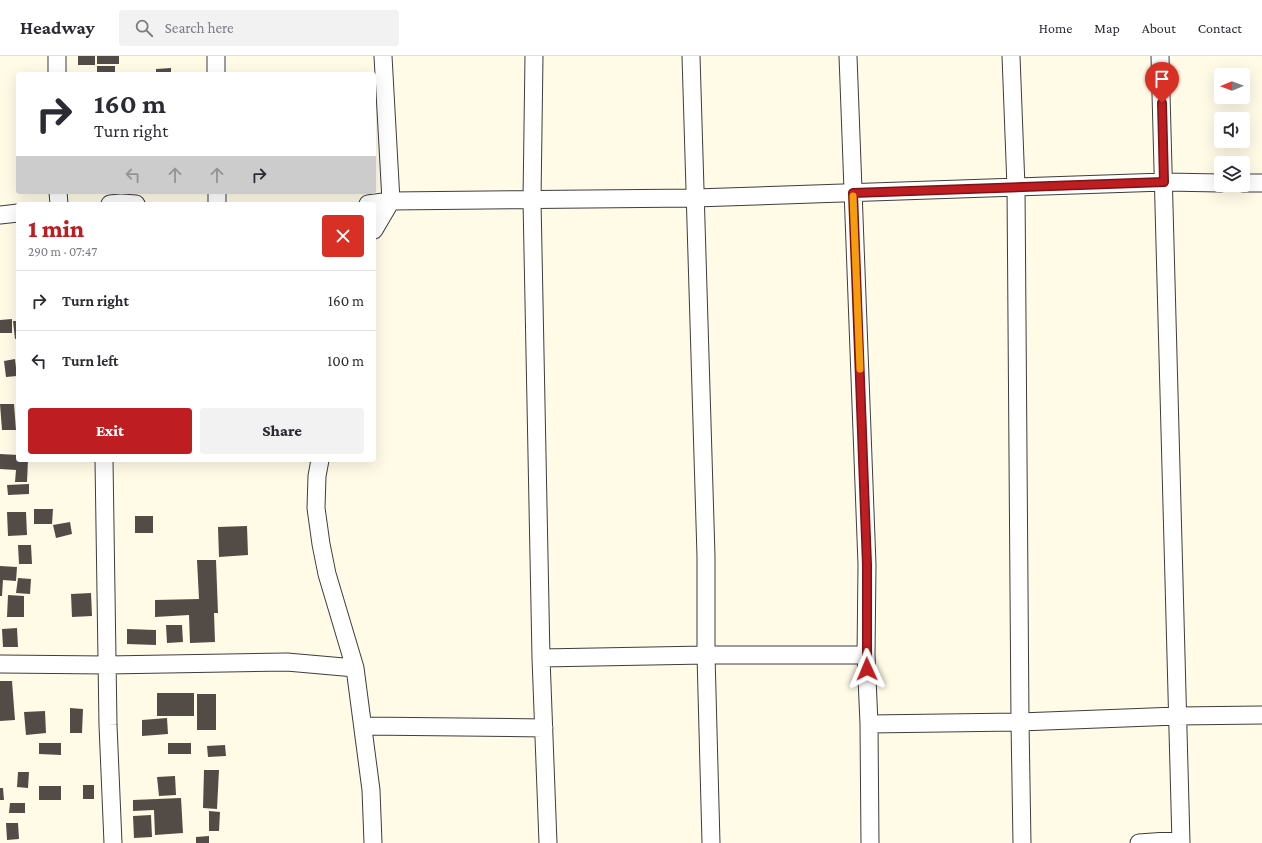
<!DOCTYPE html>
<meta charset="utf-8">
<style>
:root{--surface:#fff;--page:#f2f2f3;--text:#2b2b33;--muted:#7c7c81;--line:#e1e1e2;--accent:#be1e22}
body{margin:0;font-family:"Crimson Pro",serif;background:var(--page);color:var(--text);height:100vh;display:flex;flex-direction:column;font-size:15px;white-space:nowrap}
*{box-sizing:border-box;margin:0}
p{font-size:13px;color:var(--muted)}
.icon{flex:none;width:22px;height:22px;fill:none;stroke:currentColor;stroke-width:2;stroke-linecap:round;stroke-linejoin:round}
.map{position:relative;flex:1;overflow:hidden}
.drawer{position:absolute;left:16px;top:146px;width:360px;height:260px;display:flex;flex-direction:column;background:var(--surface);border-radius:4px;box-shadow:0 4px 16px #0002}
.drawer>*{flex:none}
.top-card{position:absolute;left:16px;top:16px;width:360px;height:122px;border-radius:4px;box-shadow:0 4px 16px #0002;background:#fff;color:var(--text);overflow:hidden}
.needle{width:26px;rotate:269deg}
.controls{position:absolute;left:1214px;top:12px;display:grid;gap:8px}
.controls a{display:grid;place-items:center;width:36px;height:36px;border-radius:4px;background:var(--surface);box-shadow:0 4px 16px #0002;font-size:20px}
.pin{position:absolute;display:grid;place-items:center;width:34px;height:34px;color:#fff;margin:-41px -17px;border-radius:50% 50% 50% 0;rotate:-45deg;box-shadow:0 0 4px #0007}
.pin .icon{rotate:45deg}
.me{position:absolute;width:44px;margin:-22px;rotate:359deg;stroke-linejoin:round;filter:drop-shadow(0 0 3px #0008)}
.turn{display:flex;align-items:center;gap:14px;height:84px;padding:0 12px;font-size:18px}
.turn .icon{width:52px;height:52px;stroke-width:2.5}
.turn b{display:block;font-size:28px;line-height:34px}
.lanes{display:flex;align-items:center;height:38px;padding:0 12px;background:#0003;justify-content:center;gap:20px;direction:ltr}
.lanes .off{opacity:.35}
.round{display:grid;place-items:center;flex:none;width:42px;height:42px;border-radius:4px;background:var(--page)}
.summary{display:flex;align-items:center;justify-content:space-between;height:68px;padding:0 12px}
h1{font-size:24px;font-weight:800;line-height:30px;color:var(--accent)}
.action{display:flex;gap:8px;margin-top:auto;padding:8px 12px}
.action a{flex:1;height:46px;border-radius:4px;background:var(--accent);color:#fff;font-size:16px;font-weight:800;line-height:46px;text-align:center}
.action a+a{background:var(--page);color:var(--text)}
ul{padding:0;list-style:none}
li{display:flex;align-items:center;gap:12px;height:60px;padding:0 12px;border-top:1px solid var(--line)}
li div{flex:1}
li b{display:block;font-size:15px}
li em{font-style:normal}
header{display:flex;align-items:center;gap:24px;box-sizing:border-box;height:56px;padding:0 20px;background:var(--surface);border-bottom:1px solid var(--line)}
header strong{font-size:19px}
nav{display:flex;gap:22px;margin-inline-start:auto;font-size:14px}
.search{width:280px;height:36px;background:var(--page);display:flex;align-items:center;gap:10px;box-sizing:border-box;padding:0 14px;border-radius:4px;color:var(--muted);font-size:15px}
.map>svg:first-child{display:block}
.building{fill:#534b46}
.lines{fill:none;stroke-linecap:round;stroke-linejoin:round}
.minor-casing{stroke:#3d3d3d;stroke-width:19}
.minor{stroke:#fff;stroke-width:17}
.route-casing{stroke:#7c1416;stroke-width:10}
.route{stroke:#be1e22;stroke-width:7}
.slow{stroke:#f59e0b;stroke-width:7}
</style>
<header>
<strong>Headway</strong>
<div class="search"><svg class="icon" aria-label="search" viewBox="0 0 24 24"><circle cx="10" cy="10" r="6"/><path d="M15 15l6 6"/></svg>Search here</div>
<nav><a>Home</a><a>Map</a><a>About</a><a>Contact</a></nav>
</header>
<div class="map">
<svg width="1262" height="787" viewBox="0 0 1262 787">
<rect width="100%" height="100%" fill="#fffbe7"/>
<!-- building -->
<path class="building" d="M78,0H95V9H78Z
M97,0H119V8H97Z
M97,10H115V18H97Z
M171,12V18H156V13Z
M12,263V277H0V264Z
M13,265H18V283H15Z
M15,303L17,320L6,321L4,305Z
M0,348H14L16,374H2Z
M0,398L18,399V404H28L27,426H15L16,414L0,413Z
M29,428V438L8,439L7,429Z
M34,453H53L52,468H34Z
M7,456H26L27,479L8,480Z
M135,460H153V477H135Z
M70,466L72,478L56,482L53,469Z
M247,470L248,499L219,501L218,471Z
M18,489H31L32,508H19Z
M197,504H216L218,557H214L215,586L190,587L189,559L155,561V544L199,543Z
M0,510L17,511L16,525L3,524L2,540H0Z
M18,522L31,523L30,538L16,537Z
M91,537L92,560L72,561L71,538Z
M8,539L24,540V561H7Z
M166,569H182L183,586L167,587Z
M17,572L18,591H3L2,573Z
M127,573L156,574V589L127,588Z
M0,625H12L15,664L0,665Z
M157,637H194V660H157Z
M197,638H216V674H197Z
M70,652L83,653L82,677H70Z
M45,655L46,677L26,679L24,656Z
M167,662L168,678L142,680V664Z
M39,687H61V699L39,698Z
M168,687H191V698H168Z
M225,689L226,700L208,701L207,690Z
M204,714H219L217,753L203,752Z
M18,716H29L28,732L17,731Z
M175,720L176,739L159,740L157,721Z
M83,729H94V743H83Z
M39,730H61V744H39Z
M0,732H3L4,744H0Z
M181,742L183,777L155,779L154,754L133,755V744Z
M10,747H25V757H9Z
M209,755L220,756L219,775H209Z
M151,759L152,781L134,782L133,760Z
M6,767H18L19,783L7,784Z
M209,780V787H196V781Z"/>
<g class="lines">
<!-- minor casing -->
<g class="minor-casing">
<path id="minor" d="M57,0V18
M216,0V18
M534,0L532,144L541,602L548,787
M691,0L706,500V599L711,787
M848,0L867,509L866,599L869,668L870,787
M1011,0L1016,131L1020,666L1022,787
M1160,0L1181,787
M1243,127H1262
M58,136L59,148
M217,136V148
M110,148L121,147L136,148
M368,148L391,145L695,142L1164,126L1221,127
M0,159L18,157
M374,174L391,145L383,0
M104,404L108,669L113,787
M320,404L317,420L316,452L321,488L327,518L355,612L371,734L373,787
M541,602L706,599H866
M0,608L107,609L287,606L355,612
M869,668L1020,666L1177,660L1262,659
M363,670L544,672
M1139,787L1181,784"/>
</g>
<!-- minor -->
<use href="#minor" class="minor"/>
</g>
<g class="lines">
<!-- route casing -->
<g class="route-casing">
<path id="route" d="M867,613V509L853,137L1164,126L1162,47"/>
</g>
<!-- route -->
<use href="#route" class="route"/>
<!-- slow -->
<path class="slow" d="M853,140L860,313"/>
</g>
</svg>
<div class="controls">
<a><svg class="needle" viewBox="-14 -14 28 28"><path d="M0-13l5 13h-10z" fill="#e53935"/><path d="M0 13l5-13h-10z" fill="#7c7c81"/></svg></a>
<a><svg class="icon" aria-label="sound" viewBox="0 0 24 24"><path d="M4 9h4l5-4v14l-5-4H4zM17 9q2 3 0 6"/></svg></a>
<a><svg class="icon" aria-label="layers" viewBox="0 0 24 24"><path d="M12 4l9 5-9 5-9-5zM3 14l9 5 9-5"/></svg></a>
</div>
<div class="pin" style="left:1162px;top:47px;background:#d93025"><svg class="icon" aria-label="arrive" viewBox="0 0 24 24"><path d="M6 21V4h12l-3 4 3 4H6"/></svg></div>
<svg class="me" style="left:867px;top:613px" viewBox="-20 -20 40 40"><path d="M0-17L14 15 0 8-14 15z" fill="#be1e22" stroke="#fff" stroke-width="4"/></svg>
<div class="top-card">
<div class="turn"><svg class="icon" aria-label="right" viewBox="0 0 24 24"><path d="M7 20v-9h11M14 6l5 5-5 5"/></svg><div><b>160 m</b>Turn right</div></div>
<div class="lanes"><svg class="icon off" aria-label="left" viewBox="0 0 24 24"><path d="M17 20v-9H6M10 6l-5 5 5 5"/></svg><svg class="icon off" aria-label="ahead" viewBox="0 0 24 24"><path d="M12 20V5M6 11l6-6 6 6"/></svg><svg class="icon off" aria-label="ahead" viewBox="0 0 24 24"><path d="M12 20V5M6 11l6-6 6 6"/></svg><svg class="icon" aria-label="right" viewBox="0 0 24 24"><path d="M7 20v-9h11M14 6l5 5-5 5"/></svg></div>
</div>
<section class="drawer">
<div class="summary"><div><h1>1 min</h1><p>290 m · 07:47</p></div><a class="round" style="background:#d93025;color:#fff"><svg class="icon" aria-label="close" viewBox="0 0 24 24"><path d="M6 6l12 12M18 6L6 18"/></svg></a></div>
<ul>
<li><svg class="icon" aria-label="right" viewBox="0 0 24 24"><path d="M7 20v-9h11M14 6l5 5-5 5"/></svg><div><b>Turn right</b></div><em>160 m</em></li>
<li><svg class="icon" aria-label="left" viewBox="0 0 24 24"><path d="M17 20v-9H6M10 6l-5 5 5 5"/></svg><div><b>Turn left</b></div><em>100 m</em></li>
</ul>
<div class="action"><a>Exit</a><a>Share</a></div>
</section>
</div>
